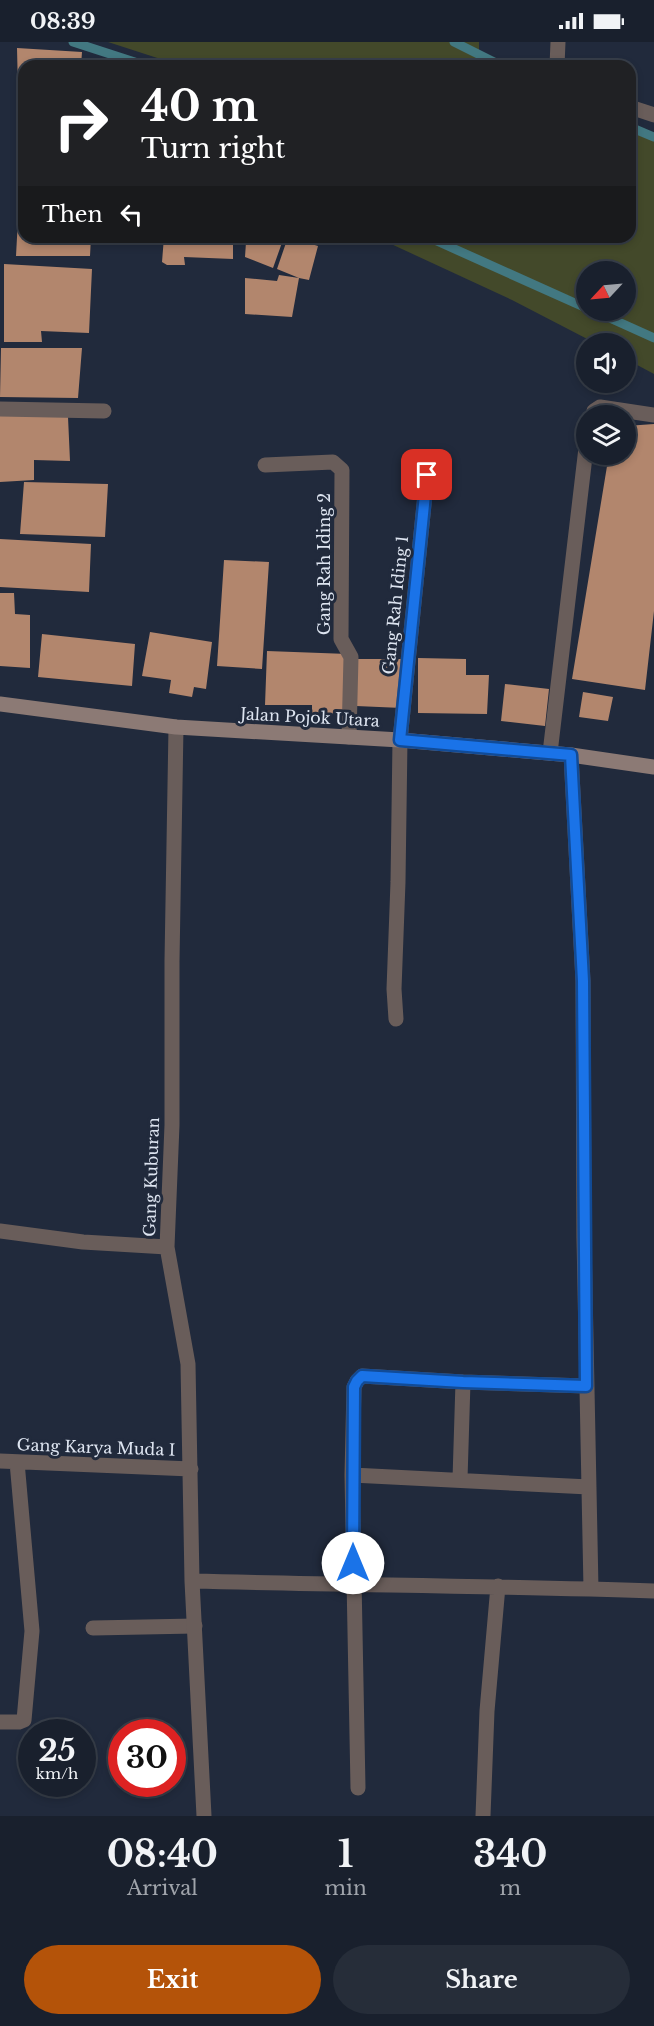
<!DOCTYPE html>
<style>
:root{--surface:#19202d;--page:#262d39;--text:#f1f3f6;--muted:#9fa3aa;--line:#373e49;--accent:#b45309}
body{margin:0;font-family:"Libre Baskerville",serif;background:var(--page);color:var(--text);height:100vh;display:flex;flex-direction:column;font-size:22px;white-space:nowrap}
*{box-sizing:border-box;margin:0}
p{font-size:20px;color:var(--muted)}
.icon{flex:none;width:33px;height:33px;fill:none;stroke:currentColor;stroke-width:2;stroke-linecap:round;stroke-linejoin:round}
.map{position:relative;height:1774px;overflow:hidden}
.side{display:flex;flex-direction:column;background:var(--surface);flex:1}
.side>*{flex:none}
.top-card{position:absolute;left:18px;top:18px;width:618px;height:183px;border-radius:18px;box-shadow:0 3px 9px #0003,0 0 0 2px var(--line);background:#202124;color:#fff;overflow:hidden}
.needle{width:39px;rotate:244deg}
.buttons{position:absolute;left:576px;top:219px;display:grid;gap:12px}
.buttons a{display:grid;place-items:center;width:60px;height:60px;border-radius:50%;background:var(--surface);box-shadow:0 3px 9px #0003,0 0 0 2px var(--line);font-size:30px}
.speed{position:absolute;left:18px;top:1677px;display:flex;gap:12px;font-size:30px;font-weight:700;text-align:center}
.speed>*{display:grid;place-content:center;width:78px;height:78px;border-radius:50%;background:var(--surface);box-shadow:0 3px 9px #0003,0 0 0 2px var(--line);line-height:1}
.speed small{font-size:15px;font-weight:400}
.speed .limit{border:9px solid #d22;background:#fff;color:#111}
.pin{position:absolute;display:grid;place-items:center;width:51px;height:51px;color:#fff;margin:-26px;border-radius:12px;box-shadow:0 3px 9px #0006}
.me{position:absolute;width:66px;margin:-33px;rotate:0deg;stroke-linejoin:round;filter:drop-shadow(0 0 4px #0008)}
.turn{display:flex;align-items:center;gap:21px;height:126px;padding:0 24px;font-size:27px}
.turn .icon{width:78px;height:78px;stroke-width:2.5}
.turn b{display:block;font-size:42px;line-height:51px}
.then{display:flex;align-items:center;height:57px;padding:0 24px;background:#0003;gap:12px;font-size:22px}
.eta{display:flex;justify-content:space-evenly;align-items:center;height:102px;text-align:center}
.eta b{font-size:36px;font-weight:800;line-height:42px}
.button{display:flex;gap:12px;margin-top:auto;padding:12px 24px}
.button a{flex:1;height:69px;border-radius:36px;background:var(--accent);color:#fff;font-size:24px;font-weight:800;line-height:69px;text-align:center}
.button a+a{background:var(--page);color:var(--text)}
.status{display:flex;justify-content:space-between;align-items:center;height:42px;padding:0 30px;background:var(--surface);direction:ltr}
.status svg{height:16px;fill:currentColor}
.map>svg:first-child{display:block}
.green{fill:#43492a;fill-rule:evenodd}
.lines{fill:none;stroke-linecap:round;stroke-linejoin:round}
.stream{stroke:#427881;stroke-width:9}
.building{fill:#b2866d}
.lane{stroke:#695d5a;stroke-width:15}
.street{stroke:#695d5a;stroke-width:15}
.secondary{stroke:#8c7a75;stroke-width:15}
.route-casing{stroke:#114b97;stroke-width:15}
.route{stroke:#1a73e8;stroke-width:10}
.labels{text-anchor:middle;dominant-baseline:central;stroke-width:6;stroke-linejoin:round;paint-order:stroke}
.street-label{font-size:16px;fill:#dde4f0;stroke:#212a3c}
</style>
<div class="status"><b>08:39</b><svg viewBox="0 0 49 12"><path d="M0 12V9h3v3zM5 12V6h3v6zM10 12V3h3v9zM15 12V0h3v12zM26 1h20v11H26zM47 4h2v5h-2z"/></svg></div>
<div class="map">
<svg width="654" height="1774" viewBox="0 0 654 1774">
<rect width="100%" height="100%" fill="#212a3c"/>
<!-- green -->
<path class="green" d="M108,0H479V13L502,24H182Z
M630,85L654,95V332L626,317V302L595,301L512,258L376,195H630ZM586,230H626V268H586Z"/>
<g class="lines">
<!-- stream -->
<path class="stream" d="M73,0L147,24
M454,0L502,24
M630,85L654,95
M428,195L586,266
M592,268L654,296"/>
</g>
<!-- building -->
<path class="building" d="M17,6L82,10L81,24H24V49H18Z
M21,56L24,57V97H22Z
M20,139L24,140V195H91L90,214H16Z
M164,195H284L273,226L245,215L246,200L233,202V217L184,215L185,223H167L162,220Z
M288,195L318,204L309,238L299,236L277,227Z
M4,222L92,227L89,291L41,289L42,300H4Z
M279,233L299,236L292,275L245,272V236L277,239Z
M1,306H82L78,356L0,355Z
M0,371L68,375L70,419L34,418V438L0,440Z
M654,382V569L645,648L572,637L609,412H626V384Z
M24,440L108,442L105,495L20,492Z
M0,497L91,502L89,550L0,545Z
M224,518L269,520L262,627L217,624Z
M0,551H14L15,572L30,573V626L0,624Z
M150,590L212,600L206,647L194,645L192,655L169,651L171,638L142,634Z
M42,592L135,602L132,644L38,635Z
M267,609L348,612L346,672L312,671V663H265Z
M418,616L466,617V633H489L487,672L418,671Z
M355,617H403L402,666L356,664Z
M505,642L549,647L545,684L501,679Z
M583,650L613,655L608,679L579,675Z"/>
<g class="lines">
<!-- lane -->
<path class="lane" d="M0,367L104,369
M593,374L594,369L600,365L654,373
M550,711L586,406
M93,1586L195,1584"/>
<!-- street -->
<path class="street" d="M557,24L558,0
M630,65L654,73
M265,423L333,420L342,428L341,597L351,615L349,695
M176,685L172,919V1083L167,1205L188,1322L192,1539L204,1774
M571,713L583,939L584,1196L591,1547
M396,977L394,947L398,840L400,698L427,433
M0,1189L83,1200L167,1205
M0,1419L191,1427
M352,1433L589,1445
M460,1437L463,1340
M192,1539C346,1543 500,1544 654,1549
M0,1680H19L24,1678L32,1589L17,1420
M358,1746L352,1433L354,1345L357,1339L362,1334L463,1340L586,1344
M483,1774L487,1669L498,1544"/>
<!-- secondary -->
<path class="secondary" d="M0,662L176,685L400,698L571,713L654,725"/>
</g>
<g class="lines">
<!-- route casing -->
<g class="route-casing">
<path id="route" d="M353,1521L354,1345L357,1339L362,1334L463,1340L586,1344L583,939L571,713L400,698L427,433"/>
</g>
<!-- route -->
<use href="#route" class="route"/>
</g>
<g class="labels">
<!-- street labels -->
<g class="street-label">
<text transform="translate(324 522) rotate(-90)">Gang Rah Iding 2</text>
<text transform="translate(395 563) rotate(-84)">Gang Rah Iding 1</text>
<text transform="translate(310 675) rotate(3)">Jalan Pojok Utara</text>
<text transform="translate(151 1135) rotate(-88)">Gang Kuburan</text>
<text transform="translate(96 1405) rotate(2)">Gang Karya Muda I</text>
</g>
</g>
</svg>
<div class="buttons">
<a><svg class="needle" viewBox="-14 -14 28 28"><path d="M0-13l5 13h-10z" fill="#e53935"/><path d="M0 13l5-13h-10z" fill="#9fa3aa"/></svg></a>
<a><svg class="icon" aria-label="sound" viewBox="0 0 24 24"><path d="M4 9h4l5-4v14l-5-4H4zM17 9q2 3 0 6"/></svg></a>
<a><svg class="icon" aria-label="layers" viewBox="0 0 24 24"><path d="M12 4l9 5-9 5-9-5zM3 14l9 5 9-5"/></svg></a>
</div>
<div class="speed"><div>25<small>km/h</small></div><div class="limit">30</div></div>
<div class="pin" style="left:427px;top:433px;background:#d93025"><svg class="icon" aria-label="arrive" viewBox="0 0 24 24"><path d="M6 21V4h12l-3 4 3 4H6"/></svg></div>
<svg class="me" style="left:353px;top:1521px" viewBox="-20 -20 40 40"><circle r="19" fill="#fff"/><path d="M0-13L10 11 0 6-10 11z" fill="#1a73e8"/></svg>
<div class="top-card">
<div class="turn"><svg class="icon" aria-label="right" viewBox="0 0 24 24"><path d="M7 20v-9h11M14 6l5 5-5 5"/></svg><div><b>40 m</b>Turn right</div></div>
<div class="then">Then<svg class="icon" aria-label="left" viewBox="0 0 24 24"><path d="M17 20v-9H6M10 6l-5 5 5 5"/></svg></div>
</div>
</div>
<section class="side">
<div class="eta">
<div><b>08:40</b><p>Arrival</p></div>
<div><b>1</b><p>min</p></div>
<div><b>340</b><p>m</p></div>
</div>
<div class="button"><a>Exit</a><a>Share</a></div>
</section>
